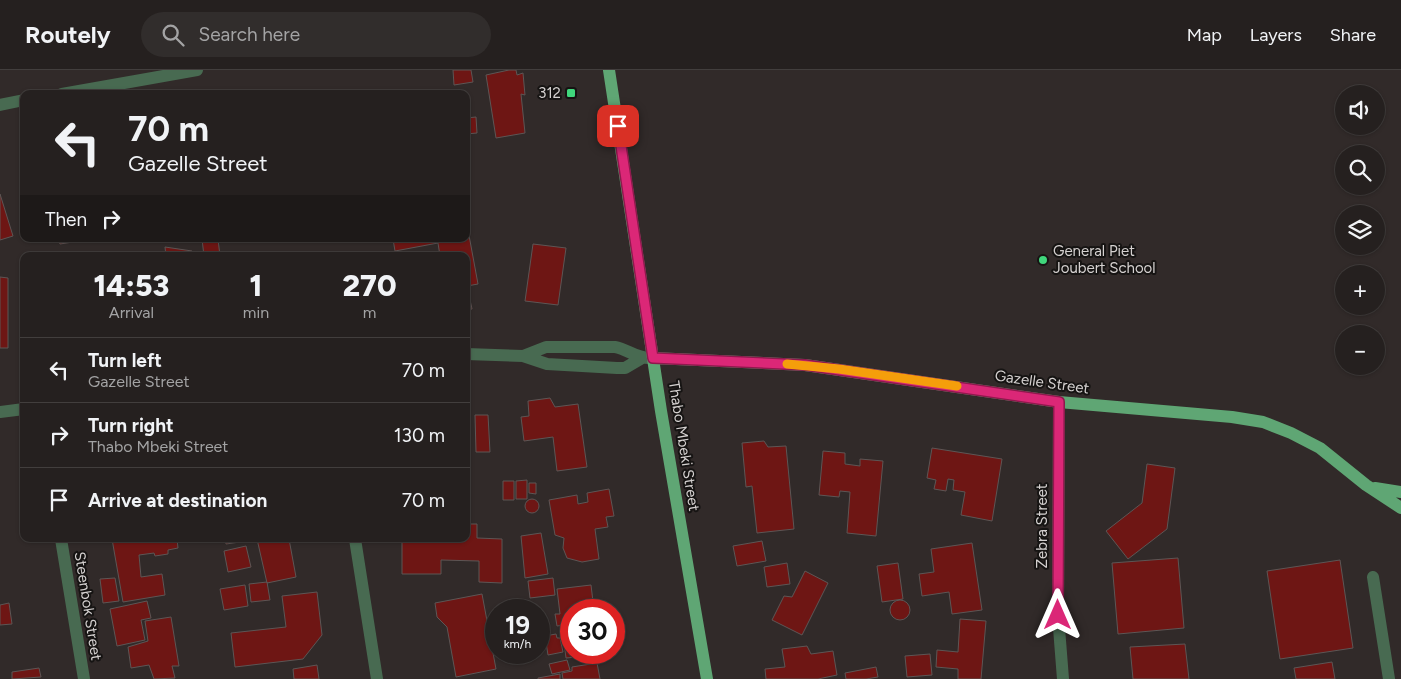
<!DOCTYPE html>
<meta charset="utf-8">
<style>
:root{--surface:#25201f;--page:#312d2c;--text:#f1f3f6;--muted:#a3a3a4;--line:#423e3d}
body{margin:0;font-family:Figtree,sans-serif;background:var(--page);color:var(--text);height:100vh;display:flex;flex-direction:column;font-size:19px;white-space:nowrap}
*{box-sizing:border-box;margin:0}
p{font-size:16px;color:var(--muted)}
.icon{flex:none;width:28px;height:28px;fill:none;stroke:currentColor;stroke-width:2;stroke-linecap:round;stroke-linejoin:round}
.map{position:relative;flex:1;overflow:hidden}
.side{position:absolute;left:20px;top:182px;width:450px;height:290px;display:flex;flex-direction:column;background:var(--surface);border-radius:10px;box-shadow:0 1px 4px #0004,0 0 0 1px var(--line)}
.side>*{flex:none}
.hud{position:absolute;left:20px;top:20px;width:450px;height:152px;border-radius:10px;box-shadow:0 1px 4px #0004,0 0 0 1px var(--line);background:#25201f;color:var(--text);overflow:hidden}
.controls{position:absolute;left:1335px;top:15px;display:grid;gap:10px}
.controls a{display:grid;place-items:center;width:50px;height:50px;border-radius:50%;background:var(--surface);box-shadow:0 1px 4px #0004,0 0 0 1px var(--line);font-size:25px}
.speed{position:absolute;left:485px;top:529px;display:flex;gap:10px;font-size:25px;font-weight:700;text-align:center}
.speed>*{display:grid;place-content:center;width:65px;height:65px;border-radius:50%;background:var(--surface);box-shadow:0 1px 4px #0004,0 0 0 1px var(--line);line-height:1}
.speed small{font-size:12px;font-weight:400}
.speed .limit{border:8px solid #d22;background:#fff;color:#111}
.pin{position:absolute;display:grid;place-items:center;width:42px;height:42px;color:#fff;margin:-21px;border-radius:10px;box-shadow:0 2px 8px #0006}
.me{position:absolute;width:55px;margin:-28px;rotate:0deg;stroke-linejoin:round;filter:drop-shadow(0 0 4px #0008)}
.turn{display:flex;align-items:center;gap:18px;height:105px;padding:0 25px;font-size:22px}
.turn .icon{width:65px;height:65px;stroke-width:2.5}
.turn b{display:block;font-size:35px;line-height:42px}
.then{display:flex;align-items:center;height:48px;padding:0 25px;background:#0003;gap:10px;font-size:19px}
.eta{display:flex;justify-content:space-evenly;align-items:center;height:85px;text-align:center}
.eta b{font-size:30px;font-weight:800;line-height:35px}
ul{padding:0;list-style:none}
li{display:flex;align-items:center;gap:15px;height:65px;padding:0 25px;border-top:1px solid var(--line)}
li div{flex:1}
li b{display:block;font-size:19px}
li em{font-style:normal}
header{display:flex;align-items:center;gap:30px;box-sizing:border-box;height:70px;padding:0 25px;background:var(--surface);border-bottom:1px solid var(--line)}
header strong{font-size:24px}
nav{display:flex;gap:28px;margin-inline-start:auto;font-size:18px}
.search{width:350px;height:45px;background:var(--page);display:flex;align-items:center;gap:12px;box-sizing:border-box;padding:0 18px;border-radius:28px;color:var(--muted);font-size:19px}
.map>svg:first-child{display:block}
.building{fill:#6e1614;stroke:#5d5655}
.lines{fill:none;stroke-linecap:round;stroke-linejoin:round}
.street{stroke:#486a51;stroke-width:12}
.primary{stroke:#5fa674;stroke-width:12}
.route-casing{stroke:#8e194d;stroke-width:12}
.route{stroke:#db2777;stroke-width:9}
.slow{stroke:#f59e0b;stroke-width:9}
.poi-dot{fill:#40d77c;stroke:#161413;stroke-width:2}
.labels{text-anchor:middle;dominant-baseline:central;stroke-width:4;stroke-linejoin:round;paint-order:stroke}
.poi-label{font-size:15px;fill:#d5d1d0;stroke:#161413;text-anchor:end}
.street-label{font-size:15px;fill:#d5d1d0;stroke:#161413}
</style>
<header>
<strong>Routely</strong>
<div class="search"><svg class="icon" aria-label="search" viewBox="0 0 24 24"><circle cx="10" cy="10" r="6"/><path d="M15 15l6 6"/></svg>Search here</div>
<nav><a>Map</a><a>Layers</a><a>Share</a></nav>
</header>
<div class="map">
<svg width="1401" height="609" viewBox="0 0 1401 609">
<rect width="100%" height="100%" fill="#312a29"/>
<!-- building -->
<path class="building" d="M453,0H471L473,12L454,15Z
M509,0H516L517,5L523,3L525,25L521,24L525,63L496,68L486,5Z
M476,47L477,63L466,64V48Z
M0,124L13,166L0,170Z
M466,149L478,214L467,216L472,239L466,240V186H440L438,173L395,181L393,169H466Z
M58,169H92L60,174Z
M202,169H218L220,186H204Z
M533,174L566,178L558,235L525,231Z
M165,177L192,181L194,186H166Z
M0,207L8,208V278H0Z
M550,328L555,337L578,334L587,397L557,401L553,367L524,371L521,347L529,346L528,331Z
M475,345H488L490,382H476Z
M764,371L768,377L786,376L794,459L757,463L752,416L746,417L742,373Z
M932,378L1002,389L992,451L961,445L965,422L953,420L954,410L948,409L946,421L934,419L936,410L927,408Z
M823,381L845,383V394L860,396V389L883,391L876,466L847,463L850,422L840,421L839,427L819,425Z
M1147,394L1175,398L1167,459L1128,489L1106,461L1142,433Z
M527,410V429H516V411Z
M503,411H514V430H503Z
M529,413H536V424L529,423Z
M609,419L614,446L606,447L608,457L595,459L599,489L582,492L567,488L563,478L564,468L555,465L549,430L577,425L578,434L588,432L587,423Z
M525 436a7 7 0 1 1 14 0a7 7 0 1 1-14 0Z
M466,454H477V468L502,469V513L479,512V491L441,490V504H402V469H466Z
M541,463L548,504L525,508L521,466Z
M112,469H177L178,478L168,480V484L155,486L154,483L139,485L141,507L162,504L165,525L123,532Z
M225,469H246L247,471L226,474Z
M257,469H289L296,507L267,513Z
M762,471L766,491L737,496L733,476Z
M972,473L982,540L952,544L949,522L922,526L919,504L934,502L931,479Z
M246,476L251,497L228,502L224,481Z
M1178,488L1184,558L1118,564L1112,493Z
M1340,490L1353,578L1280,589L1267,501Z
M787,493L790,514L767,517L764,497Z
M898,493L903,529L882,532L877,496Z
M805,501L828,513L802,565L772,550L784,526L792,527Z
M115,508L119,531L103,533L100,509Z
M553,508L555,525L530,528L528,511Z
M267,512L270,530L251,532L249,514Z
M245,515L248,536L224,540L220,519Z
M591,515L594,540H571V554L557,556L555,544H560L557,519Z
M317,522L322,565L303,589L235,597L231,563L286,557L282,526Z
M482,524L496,599L456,607L447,557L437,547L435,533Z
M890 540a10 10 0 1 1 20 0a10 10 0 1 1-20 0Z
M147,531L151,548L141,550L145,570L117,576L110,539Z
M9,533L12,554L0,555V535Z
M171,547L179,596H172L175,608L154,609L149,595L131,598L128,577L148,571L145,551Z
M960,549L986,551L981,609H958V599L936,597L937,580L958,582Z
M556,564L557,568H560L563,582L548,585L545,566Z
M571,571V582L607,584L566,588L564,572Z
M1185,574L1189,609H1133L1130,577Z
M807,576L811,584L833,581L837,605L818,609H766L765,599L785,597L782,579Z
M930,584L932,605L907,607L905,586Z
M567,590L570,600L552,604L549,594Z
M1332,592L1335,609H1296L1294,598Z
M597,593L600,609H563L562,603L572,601V597Z
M317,595L319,609H294L293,599Z
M876,597L878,607L866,609H846L845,603Z
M39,598L41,607L12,609V602Z
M560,604V609H538V608Z"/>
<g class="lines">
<!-- street -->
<path class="street" d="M62,24L197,0
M0,35L24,30
M466,284L523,286L547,294L617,298H625L642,288
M523,286L546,277H615C627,279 636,288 649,288
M1059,332L1058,545L1063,609
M0,342L24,339
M61,469L84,609
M355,469L377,609
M1373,507L1389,609"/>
<!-- primary -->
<path class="primary" d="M609,0L661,341L707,609
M653,288L805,295L1059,332L1232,347L1263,352L1291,363L1320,378L1366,415L1401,438
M1375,418L1401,422"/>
</g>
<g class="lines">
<!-- route casing -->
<g class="route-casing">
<path id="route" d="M618,56L653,288L805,295L1059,332L1058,545"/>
</g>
<!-- route -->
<use href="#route" class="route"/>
<!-- slow -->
<path class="slow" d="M787,294L839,299L957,316"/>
</g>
<!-- markers -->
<g class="poi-dot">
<rect x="566" y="18" width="10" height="10" rx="2.5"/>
<circle cx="1043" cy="190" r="5"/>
</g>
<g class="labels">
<!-- poi labels -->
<g class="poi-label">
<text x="561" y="23">312</text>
<text x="1053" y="181" text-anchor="start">General Piet<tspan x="1053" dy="17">Joubert School</tspan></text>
</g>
<!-- street labels -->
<g class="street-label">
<text transform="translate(1042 312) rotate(8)">Gazelle Street</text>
<text transform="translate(684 376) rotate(81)">Thabo Mbeki Street</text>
<text transform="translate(1042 456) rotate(-90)">Zebra Street</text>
<text transform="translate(88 536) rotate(81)">Steenbok Street</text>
</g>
</g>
</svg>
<div class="controls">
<a><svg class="icon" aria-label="sound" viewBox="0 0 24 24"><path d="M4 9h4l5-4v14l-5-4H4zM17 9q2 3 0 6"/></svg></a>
<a><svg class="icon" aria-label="search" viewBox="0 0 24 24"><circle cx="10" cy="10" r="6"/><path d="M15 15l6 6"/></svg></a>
<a><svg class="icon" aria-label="layers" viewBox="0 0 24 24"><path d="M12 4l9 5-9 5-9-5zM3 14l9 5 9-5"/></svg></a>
<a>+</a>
<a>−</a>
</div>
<div class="speed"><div>19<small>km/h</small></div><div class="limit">30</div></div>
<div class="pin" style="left:618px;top:56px;background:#d93025"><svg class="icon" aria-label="arrive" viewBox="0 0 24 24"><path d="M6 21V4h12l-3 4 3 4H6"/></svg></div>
<svg class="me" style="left:1058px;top:545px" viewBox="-20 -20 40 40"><path d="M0-17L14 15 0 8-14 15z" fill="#db2777" stroke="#fff" stroke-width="4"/></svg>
<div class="hud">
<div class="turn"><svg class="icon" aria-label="left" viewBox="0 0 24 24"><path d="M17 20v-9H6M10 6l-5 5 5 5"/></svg><div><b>70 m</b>Gazelle Street</div></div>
<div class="then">Then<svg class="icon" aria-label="right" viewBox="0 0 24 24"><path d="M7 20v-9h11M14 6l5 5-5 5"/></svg></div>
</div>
<section class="side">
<div class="eta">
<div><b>14:53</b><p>Arrival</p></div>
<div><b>1</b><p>min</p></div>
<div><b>270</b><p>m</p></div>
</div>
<ul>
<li><svg class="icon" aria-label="left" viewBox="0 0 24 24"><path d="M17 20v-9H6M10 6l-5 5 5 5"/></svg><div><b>Turn left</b><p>Gazelle Street</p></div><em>70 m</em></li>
<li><svg class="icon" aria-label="right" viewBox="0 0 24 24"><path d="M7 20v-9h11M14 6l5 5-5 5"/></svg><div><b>Turn right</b><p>Thabo Mbeki Street</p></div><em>130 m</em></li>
<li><svg class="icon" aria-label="arrive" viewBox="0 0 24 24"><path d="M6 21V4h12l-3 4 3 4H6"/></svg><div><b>Arrive at destination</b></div><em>70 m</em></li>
</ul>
</section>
</div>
